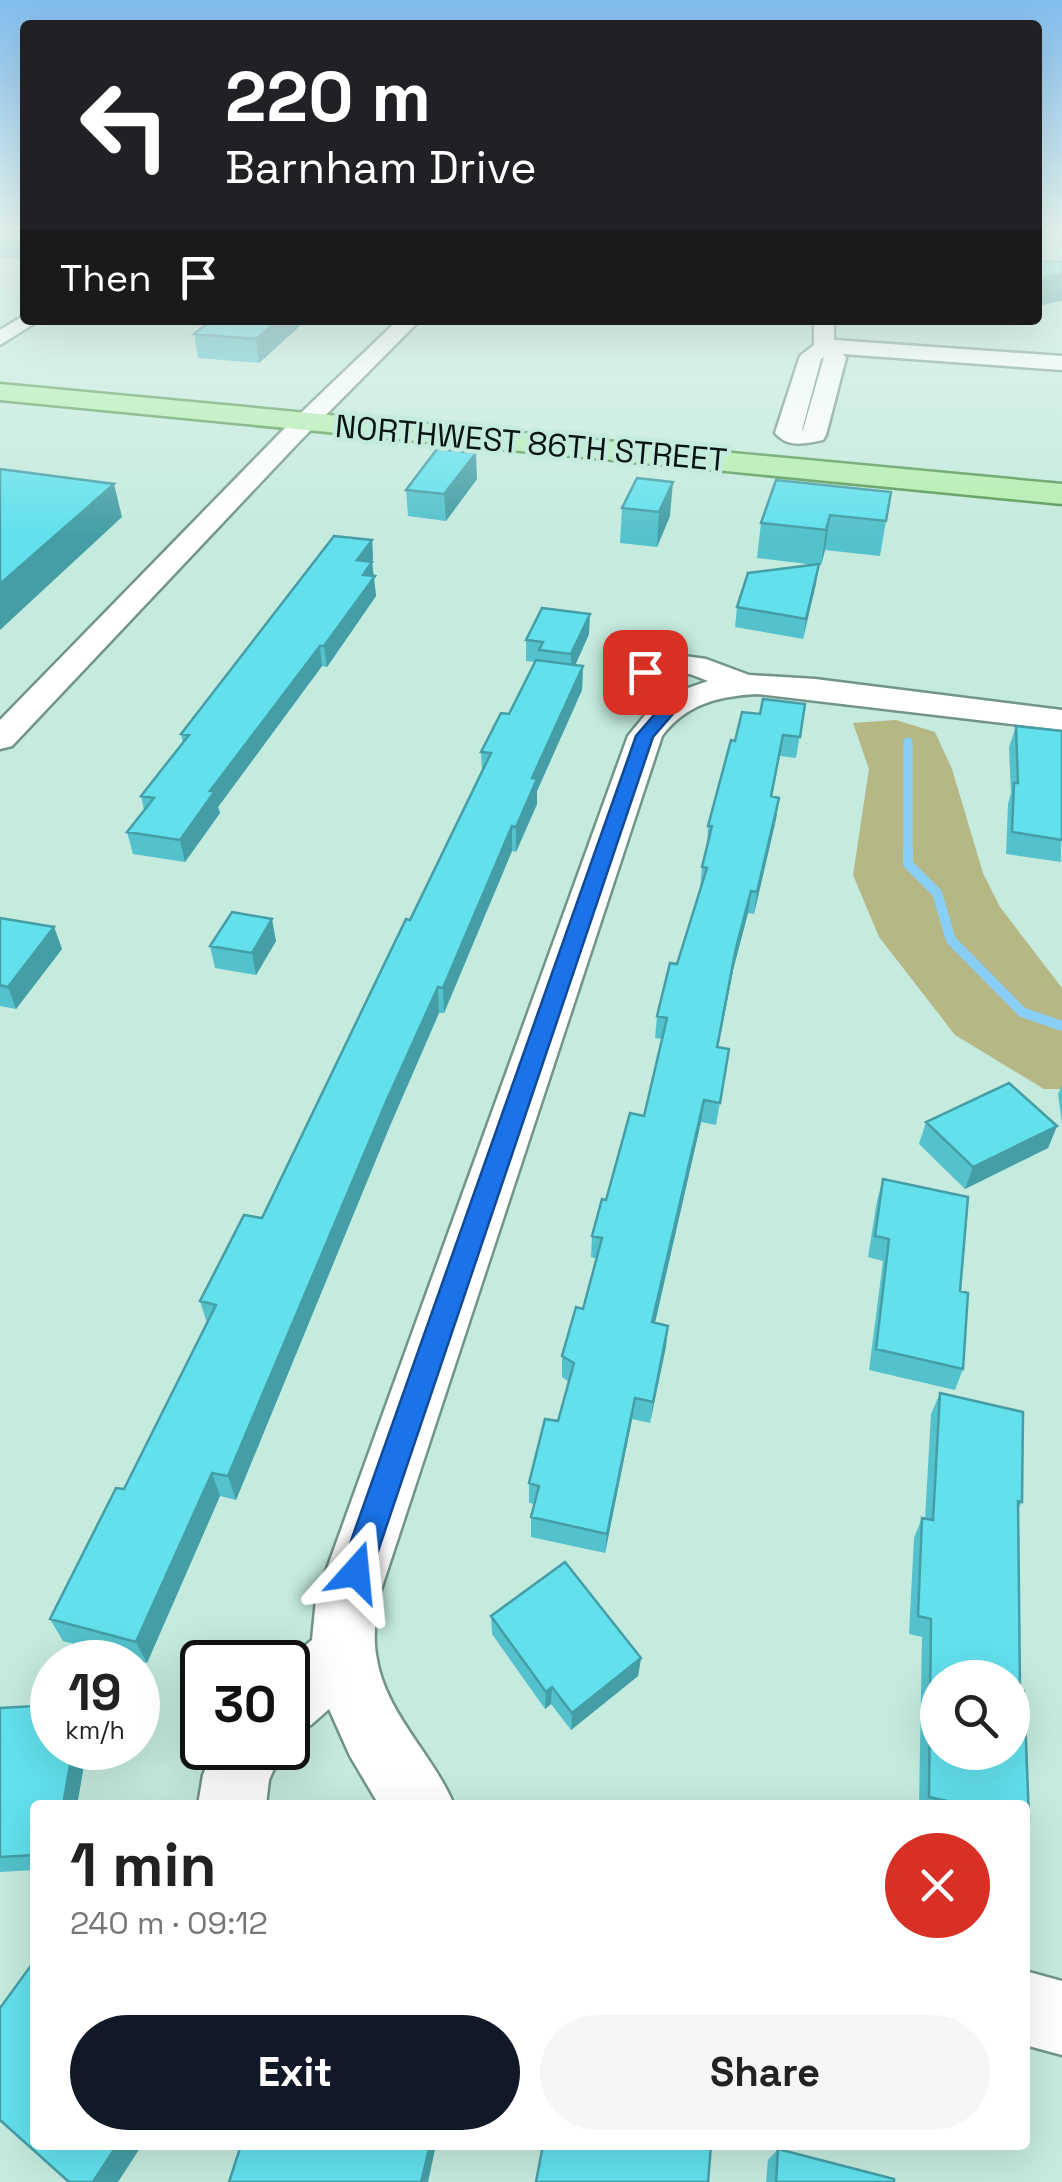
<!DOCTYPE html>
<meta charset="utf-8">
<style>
:root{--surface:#fff;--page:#f6f6f6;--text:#222;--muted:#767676;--accent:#111827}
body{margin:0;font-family:"Space Grotesk",sans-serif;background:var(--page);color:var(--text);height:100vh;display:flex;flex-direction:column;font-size:38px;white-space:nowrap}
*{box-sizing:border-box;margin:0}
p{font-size:32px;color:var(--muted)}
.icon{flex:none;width:55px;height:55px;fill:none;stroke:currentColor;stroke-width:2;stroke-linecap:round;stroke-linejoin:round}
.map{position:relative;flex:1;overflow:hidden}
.drawer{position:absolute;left:30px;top:1800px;width:1000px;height:350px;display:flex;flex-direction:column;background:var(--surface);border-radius:10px;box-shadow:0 10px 40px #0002}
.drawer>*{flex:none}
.hud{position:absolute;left:20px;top:20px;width:1022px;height:305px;border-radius:10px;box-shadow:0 10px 40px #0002;background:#202124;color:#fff;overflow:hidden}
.fabs{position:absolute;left:920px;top:1660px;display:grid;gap:20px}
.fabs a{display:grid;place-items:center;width:110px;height:110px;border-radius:50%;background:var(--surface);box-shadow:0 10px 40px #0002;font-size:50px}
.speed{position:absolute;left:30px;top:1640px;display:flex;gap:20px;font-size:50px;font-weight:700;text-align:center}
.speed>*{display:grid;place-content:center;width:130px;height:130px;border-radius:50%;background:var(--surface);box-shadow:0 10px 40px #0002;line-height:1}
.speed small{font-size:25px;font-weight:400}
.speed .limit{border:5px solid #111;border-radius:15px;background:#fff;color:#111}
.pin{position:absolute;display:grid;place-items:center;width:85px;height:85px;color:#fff;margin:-42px;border-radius:20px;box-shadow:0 5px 15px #0006}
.me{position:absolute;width:110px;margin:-55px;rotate:18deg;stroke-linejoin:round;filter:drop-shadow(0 0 8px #0008)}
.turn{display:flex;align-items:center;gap:35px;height:210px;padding:0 40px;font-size:45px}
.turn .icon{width:130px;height:130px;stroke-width:2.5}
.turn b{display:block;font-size:70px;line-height:85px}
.then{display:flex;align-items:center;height:95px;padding:0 40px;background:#0003;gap:20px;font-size:38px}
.round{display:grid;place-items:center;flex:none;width:105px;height:105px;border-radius:52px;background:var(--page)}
.overview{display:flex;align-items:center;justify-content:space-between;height:170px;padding:0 40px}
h1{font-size:60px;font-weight:700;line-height:75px}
.button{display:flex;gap:20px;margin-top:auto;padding:20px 40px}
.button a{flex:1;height:115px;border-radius:60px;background:var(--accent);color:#fff;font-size:40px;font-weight:700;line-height:115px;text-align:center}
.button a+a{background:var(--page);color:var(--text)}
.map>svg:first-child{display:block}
.green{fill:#b5b884}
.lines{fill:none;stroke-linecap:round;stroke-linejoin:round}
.stream-far1{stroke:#89cef7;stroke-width:9}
.stream{stroke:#89cef7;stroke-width:10}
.minor-casing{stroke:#729489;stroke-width:5}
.major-casing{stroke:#5a9b56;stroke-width:5}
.minor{fill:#fff;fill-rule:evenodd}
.major{fill:#b6eeb0;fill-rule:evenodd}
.wall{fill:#54c2cc}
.shaded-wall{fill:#459ea6}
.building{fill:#62e1ed;stroke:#459ea6;stroke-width:2.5;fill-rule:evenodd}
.route{fill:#1a73e8;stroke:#114b97;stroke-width:2.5}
.labels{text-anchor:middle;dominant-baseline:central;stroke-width:9;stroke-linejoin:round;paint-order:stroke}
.far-street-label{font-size:32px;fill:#071410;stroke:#c5eade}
</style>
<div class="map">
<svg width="1062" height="2182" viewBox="0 0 1062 2182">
<rect width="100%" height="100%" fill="#c5eade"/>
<!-- green -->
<path class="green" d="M896,720L935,732L952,769L983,873L1000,907L1062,988V1089H1044L955,1035L879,937L853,875L869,769L853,723Z"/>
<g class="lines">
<!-- stream-far1 -->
<path class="stream-far1" d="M908,742V853"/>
<!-- stream -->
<path class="stream" d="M908,850V864L937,893L951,940L1022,1012L1062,1026"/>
<!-- minor casing -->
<g class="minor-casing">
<path id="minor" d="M25,315V320H40L0,345V330Z
M398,320H420L300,441L12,746L0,749V720L282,431Z
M814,320H834V340L1062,356V370L843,354L846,358L826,435L823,440C805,444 788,448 775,433L800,356L814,345ZM824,357L803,430H802L821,359Z
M670,654L706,659L749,675L815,679L1062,710V730L757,694C719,696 686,704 662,736L378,1599C376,1617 373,1636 376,1654C384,1713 432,1752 454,1805H379L350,1756L329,1709L311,1725L288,1734L285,1662L312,1640L316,1599L628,736L650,709L636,700L626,685L629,672L646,660ZM667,674H690L708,681L671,694L658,685L660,677Z
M214,1748H283L269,1780L266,1805H198L203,1775Z
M1025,1971L1062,1981V2055L1025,2045Z"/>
</g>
<!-- major casing -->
<g class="major-casing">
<path id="major" d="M0,384L1062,484V504L0,400Z"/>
</g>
<!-- minor -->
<use href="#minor" class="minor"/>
<!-- major -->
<use href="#major" class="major"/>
</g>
<!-- wall -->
<path class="wall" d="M0,229H25V274L20,259L0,257Z
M1059,229H1062V262Z
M301,325L259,363L198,358L194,334Z
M637,478L670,516L657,547L620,543L622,508Z
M477,479L446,521L408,516L406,490Z
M891,492L880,556L825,550L821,565H819L803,639L735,627L737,607L815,565L757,558L761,523Z
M372,540L373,559L372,562L376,596L327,667L322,666L218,807L220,813L185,862L133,854L127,832L144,810L141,796L183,743L181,734Z
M589,634L575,665L583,666L582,690L537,791V804L516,852L512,851L444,1013H439L389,1128L236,1500L220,1496L147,1663L63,1641L50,1619L124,1489L207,1323L200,1301L262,1218L482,772L481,752L509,714L535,662L526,661V640Z
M805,704L796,758L780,756L772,797L779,798L776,819L754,914L748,913L733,970L718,1048L729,1049L716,1125L701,1122L655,1323L668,1326L650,1423L632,1419L605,1553L531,1537V1517L535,1504L529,1503V1483L558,1421L569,1382L562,1377V1356L583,1309L597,1259L591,1257L592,1236L606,1200L644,1116L662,1039L655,1038L657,1016L677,964L700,889L702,867L707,848L708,826L735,741L760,714Z
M1016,726L1062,731L1061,862L1006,854L1008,804L1011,793L1009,747Z
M0,918L54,927L62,949L16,1009L0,1006Z
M276,941L256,975L215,968L210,946Z
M1062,1085V1124L1058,1094Z
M926,1122L1057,1126L1048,1148L965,1189L919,1144Z
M883,1179L960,1291L963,1369L955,1390L869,1370L883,1261L868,1257L877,1201Z
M940,1393L1022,1502L1018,1509L1020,1690L1029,1819L1025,1824V1805H919L922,1637L909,1634L914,1538L922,1518L925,1519L931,1414Z
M491,1616L641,1658L638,1676L571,1730L551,1704L545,1709L492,1634Z
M0,1708L52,1748H87L77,1805H35V1870L0,1872Z
M778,2149L894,2182H766L768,2160Z"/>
<!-- shaded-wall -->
<path class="shaded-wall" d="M1062,274V301L1038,306V279Z
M278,320H300L301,325L259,363L256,339Z
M476,453L477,479L446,521L444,494Z
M673,482L670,516L657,547L659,512Z
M114,484L122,517L0,630V584Z
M830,515L825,550L821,565L826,530Z
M372,540L373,559L359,579L357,560Z
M372,562L376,596L327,667L324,646L363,575Z
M819,564L816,584L803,639L806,619Z
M590,614L589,634L571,675V654Z
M320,646L322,666L218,807L220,813L185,862L180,840L210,791Z
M583,666L582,690L537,791V804L516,852V827L532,778Z
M779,798L776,819L754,914L757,892Z
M512,826V851L444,1013L443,988Z
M751,891L748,913L733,970L714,1070L736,948Z
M272,919L276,941L256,975L252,953Z
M54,927L62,949L16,1009L8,987Z
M438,987L439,1013L389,1128L236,1500L228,1476L386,1102Z
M704,1100L701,1122L650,1344L652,1322Z
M1057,1126L1048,1148L965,1189L973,1167Z
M668,1326L666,1347L650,1423L653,1402Z
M635,1398L632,1419L605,1553L607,1534Z
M212,1473L220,1496L147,1663L136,1642Z
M641,1658L638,1676L571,1730L572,1713Z
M552,1687L551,1704L545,1709L546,1692Z
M73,1748H87L77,1805H63Z
M117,2145H142L118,2182H93Z
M430,2145H436L428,2182H421Z"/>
<!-- building -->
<path class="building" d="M0,229H25V243L0,241Z
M1038,261L1062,262V274L1038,279Z
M212,320H278L256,339L194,334Z
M437,449L476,453L444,494L406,490Z
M0,469L114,484L0,584Z
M637,478L673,482L659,512L622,508Z
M776,480L891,492L886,521L830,515L826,530L761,523Z
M334,536L372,540L357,560L372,562L363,575L375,576L324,646H320L210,791H215L180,840L127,832L154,798L141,796L189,735L181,734Z
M819,564L806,619L737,607L748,573Z
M542,608L590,614L571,654L539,650L543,642L526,640Z
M536,660L583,666L532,778L537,779L516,827L512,826L443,988L438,987L386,1102L228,1476L212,1473L136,1642L50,1619L116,1488L124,1489L216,1305L200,1301L244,1215L262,1218L406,919L410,920L491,753L481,752L501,713L509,714Z
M763,699L805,704L800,737L783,735L771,796L779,798L757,892L751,891L736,948L717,1047L729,1049L720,1103L704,1100L652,1322L668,1326L653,1402L635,1398L607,1534L531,1517L539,1486L529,1483L545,1419L558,1421L574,1363L562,1356L576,1307L583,1309L602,1238L592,1236L602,1199L606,1200L630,1113L644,1116L667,1018L657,1016L670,963L677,964L707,868L702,867L712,826H708L731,740L735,741L742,712L760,714Z
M1016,726L1062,731V840L1012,832L1014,783H1018Z
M232,912L272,919L252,953L210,946Z
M0,918L54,927L8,987L0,985Z
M1009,1083L1057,1126L973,1167L926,1122Z
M883,1179L968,1197L960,1291L968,1293L963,1369L876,1349L889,1239L875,1236Z
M940,1393L1023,1412L1022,1502L1018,1501L1020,1690L1024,1691L1029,1819L1025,1818V1805H965L929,1797L931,1619L918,1616L922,1518L933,1520ZM938,1678H1012V1752H938Z
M565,1562L641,1658L572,1713L552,1687L546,1692L491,1616Z
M52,1705V1748H73L63,1805H35V1855L0,1857V1708Z
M35,1960V2145H117L93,2182H69L0,2120V2008Z
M241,2145H430L421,2182H229Z
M543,2145H711L708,2182H536Z
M778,2149L894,2179V2182H776Z"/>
<!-- sky -->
<linearGradient id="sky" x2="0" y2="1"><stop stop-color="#82beee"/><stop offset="0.43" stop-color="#e5f6f0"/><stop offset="1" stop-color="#e5f6f0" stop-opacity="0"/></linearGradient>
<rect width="1062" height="535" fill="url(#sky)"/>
<!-- route -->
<path class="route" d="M645,667L653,672L650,685L679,707L653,737L371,1572L367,1582L356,1586L345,1582L340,1572L636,736L660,708L641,696L634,685L637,672Z"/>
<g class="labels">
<!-- far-street labels -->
<g class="far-street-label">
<text transform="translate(531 443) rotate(5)">NORTHWEST 86TH STREET</text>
</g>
</g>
</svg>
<div class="fabs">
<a><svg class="icon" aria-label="search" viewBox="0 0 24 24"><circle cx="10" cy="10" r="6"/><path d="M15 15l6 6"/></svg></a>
</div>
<div class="speed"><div>19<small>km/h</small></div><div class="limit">30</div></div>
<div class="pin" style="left:645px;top:672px;background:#d93025"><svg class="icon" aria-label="arrive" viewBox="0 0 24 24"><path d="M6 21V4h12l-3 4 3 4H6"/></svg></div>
<svg class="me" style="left:356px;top:1572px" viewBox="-20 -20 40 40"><path d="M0-17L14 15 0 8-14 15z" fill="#1a73e8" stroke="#fff" stroke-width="4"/></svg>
<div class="hud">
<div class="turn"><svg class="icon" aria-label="left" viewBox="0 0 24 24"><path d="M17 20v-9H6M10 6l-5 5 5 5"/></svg><div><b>220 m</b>Barnham Drive</div></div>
<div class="then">Then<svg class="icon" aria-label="arrive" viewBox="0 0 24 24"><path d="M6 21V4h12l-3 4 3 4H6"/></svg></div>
</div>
<section class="drawer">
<div class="overview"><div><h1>1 min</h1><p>240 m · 09:12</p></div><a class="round" style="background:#d93025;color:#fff"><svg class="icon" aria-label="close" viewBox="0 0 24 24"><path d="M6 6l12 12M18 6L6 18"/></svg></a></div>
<div class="button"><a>Exit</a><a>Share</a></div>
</section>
</div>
